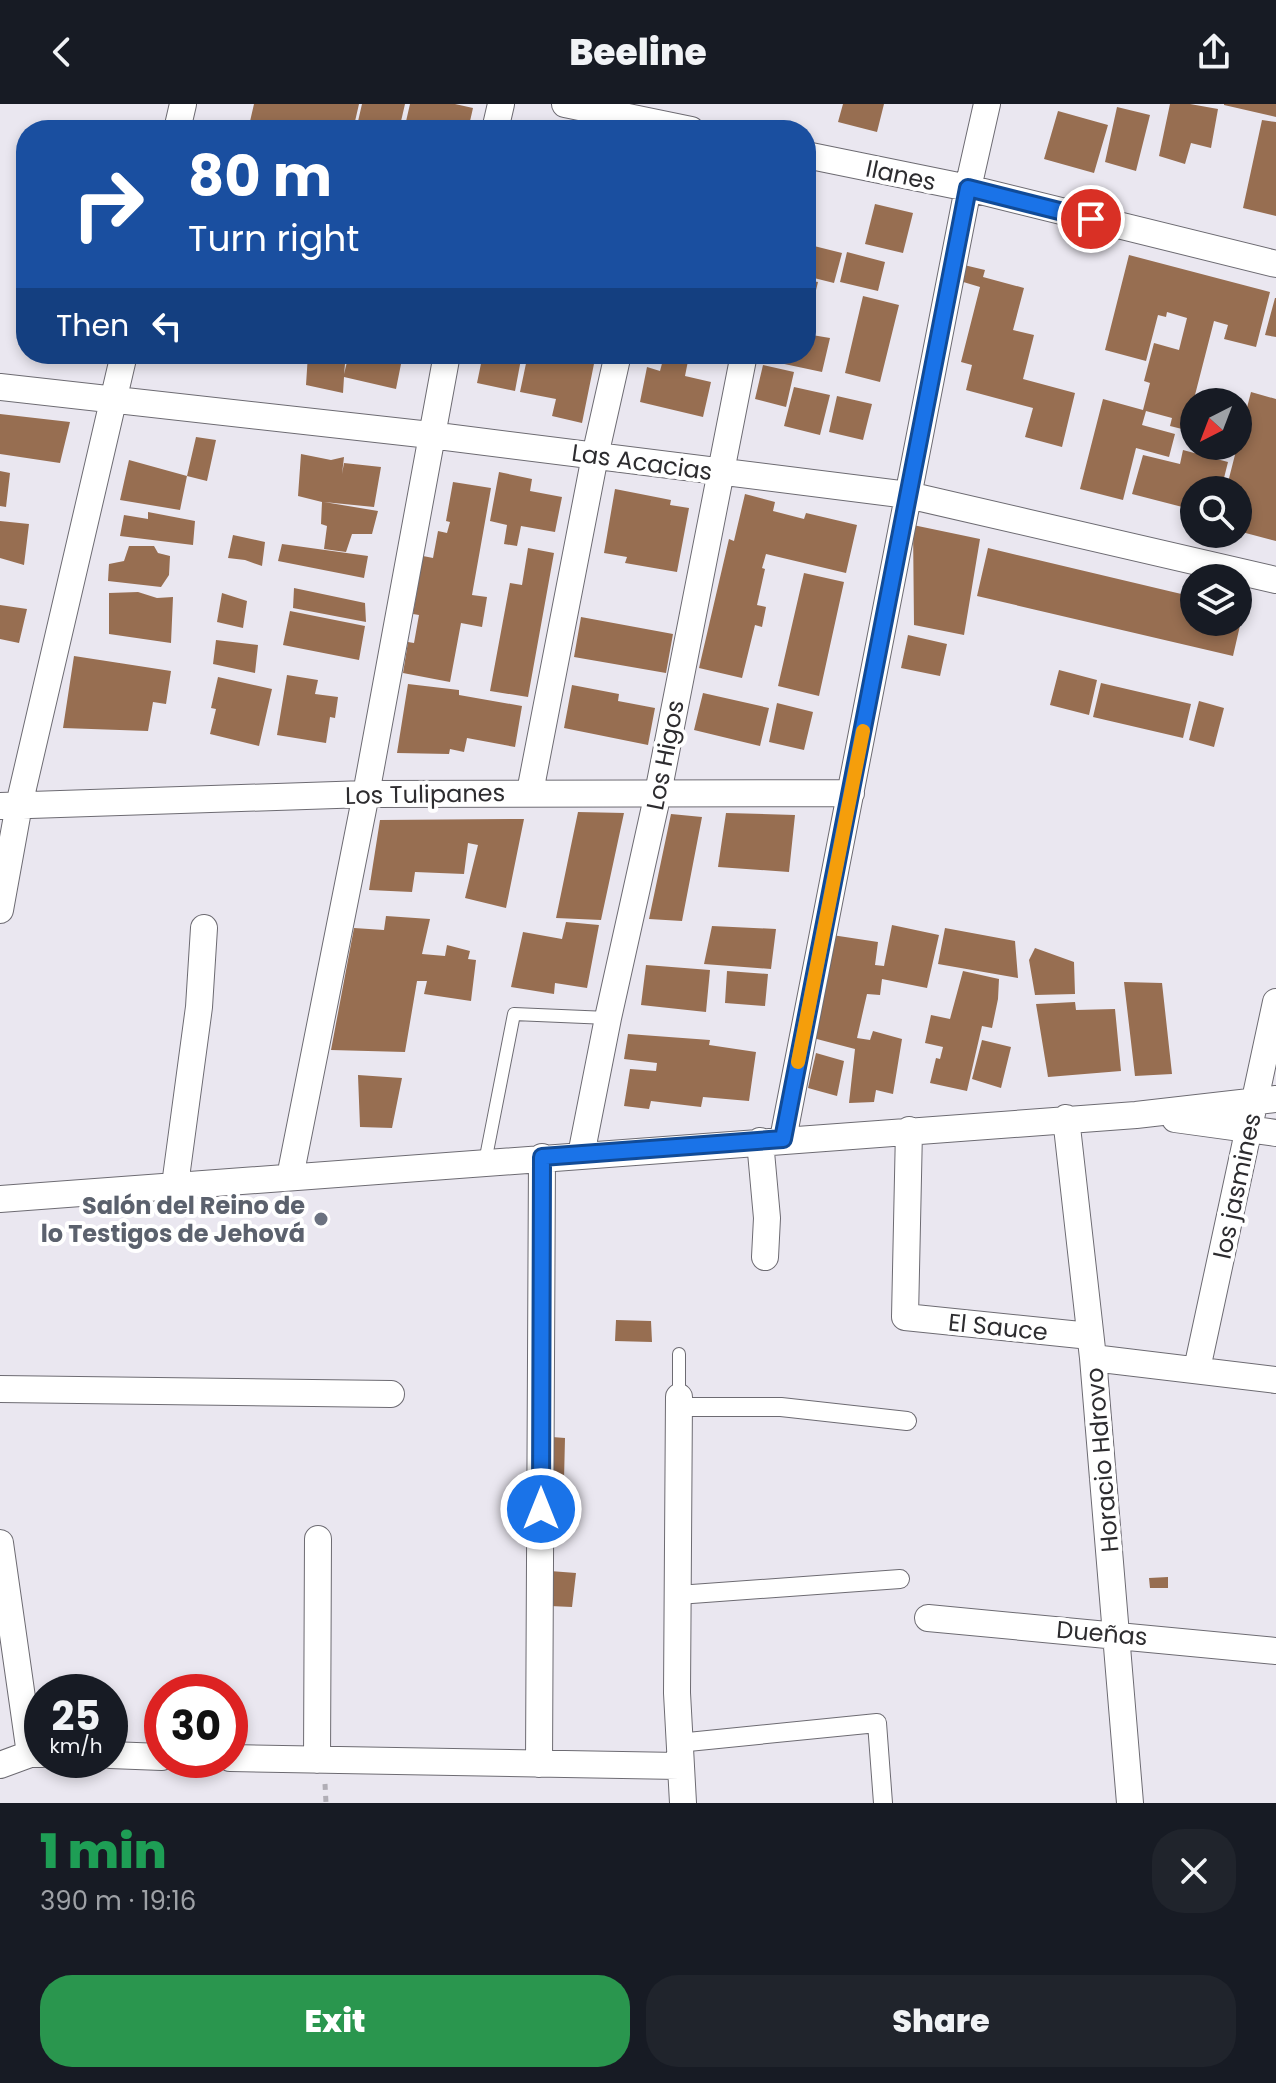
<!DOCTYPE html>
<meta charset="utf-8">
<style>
:root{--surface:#171b24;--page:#20242c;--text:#f1f3f6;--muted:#9ea1a6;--accent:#2a964e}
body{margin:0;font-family:Poppins,sans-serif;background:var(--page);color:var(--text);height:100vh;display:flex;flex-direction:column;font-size:30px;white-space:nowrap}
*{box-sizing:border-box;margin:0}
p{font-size:26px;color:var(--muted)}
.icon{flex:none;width:44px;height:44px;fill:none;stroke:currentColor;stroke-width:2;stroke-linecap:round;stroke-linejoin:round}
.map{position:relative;height:1699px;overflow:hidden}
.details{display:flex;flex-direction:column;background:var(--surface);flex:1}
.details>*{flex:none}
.top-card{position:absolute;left:16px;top:16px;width:800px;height:244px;border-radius:32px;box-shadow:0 4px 12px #0003;background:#1a4fa0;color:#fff;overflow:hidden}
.needle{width:52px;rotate:222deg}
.tools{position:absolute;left:1180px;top:284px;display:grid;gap:16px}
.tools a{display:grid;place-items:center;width:72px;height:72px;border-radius:50%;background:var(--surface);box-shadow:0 4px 12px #0003;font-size:40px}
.speed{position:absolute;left:24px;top:1570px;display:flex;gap:16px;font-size:40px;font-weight:700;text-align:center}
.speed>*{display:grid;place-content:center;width:104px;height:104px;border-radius:50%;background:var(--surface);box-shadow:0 4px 12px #0003;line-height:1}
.speed small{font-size:20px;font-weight:400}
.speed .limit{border:12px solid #d22;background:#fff;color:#111}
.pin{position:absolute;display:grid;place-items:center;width:68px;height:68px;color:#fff;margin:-34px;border:4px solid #fff;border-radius:50%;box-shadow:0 2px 8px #0007}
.me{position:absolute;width:88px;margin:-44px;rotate:0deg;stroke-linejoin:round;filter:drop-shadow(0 0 6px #0008)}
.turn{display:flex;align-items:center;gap:28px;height:168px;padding:0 40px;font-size:36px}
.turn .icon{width:104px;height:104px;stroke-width:2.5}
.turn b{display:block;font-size:56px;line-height:68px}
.then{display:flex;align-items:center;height:76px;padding:0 40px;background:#0003;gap:16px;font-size:30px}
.round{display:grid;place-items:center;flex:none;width:84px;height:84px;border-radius:32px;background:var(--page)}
.head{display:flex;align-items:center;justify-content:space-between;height:136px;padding:0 40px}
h1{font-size:48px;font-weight:800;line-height:60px;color:#1e9e55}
.action{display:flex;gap:16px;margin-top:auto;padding:16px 40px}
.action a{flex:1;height:92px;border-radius:32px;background:var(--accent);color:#fff;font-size:32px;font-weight:800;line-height:92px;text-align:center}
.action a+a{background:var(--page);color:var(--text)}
header{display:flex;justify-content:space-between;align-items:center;height:104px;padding:0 40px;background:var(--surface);font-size:36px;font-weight:800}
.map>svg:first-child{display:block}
.building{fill:#976e51}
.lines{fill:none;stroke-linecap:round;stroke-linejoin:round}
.service-casing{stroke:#6d6b72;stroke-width:14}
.pedestrian-casing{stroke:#6d6b72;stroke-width:20}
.minor-casing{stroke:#6d6b72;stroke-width:28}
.path{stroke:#b1aeb6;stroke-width:5;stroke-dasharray:6 6;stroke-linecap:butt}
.service{stroke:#fff;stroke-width:12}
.pedestrian{stroke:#fff;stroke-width:18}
.minor{stroke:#fff;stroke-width:26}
.route-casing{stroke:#114b97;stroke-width:20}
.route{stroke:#1a73e8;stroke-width:14}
.slow{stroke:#f59e0b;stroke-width:14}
.worship-dot{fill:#6b7280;stroke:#fff;stroke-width:3}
.labels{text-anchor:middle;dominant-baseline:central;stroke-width:8;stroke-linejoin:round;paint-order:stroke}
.street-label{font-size:24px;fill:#2d2c2f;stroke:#fff}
.worship-label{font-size:24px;font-weight:bold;fill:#5b616d;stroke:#fff;text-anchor:end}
</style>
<header><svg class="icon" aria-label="back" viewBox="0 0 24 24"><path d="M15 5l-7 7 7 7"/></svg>Beeline<svg class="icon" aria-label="share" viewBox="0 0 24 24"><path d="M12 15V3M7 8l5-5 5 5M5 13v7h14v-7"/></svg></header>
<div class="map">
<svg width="1276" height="1699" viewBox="0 0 1276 1699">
<rect width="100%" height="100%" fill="#eae7f0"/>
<!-- building -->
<path class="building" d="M254,0H359L353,26H248Z
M362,0H405L399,26H356Z
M410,0H455L473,4L468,26H404Z
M843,0H884L877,28L838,18Z
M1170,0H1190L1218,5L1211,44L1191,39L1185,60L1159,52Z
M1224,0H1276V13L1224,1Z
M1117,3L1150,11L1136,67L1105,58Z
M1058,7L1108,21L1094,69L1044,55Z
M1262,16L1276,18V112L1243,104Z
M875,100L913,109L903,149L865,140Z
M806,140L842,149L834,179L806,172Z
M847,148L885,158L878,187L840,178Z
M1129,151L1270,188L1256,243L1224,235L1228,221L1214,217L1186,326L1170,322L1172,314L1146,307L1142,321L1175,330L1169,353L1136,344L1123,396L1080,385L1103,295L1143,306L1150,279L1144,277L1154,239L1179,246L1187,214L1167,208L1166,213L1158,211L1146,257L1105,246Z
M964,161L985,166L983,173L1024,184L1013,226L1034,231L1023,275L1075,289L1062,343L1025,333L1033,304L966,286L972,261L961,258L980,183L960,177Z
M806,176L818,178L807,223H806Z
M863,192L899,201L880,278L845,269Z
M1275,194H1276V233L1265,231Z
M806,230L830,234L822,268L761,255L762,250H806Z
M165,250H196L194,257Z
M308,250H346L344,270L349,250H403L396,285L344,273L343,289L306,281Z
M483,250H522L515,287L477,279Z
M528,250L567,259L569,250H596L582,319L552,312L556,295L520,288Z
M664,252L688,257L685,272L711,278L703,313L640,298L647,263L660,267Z
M763,261L794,268L786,303L755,295Z
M794,283L830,291L820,331L784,322Z
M1251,288L1276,295V437L1238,427V386H1226Z
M837,292L872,300L863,336L829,328Z
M0,310L70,318L60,359L0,350Z
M196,333L216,336L207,377L187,372Z
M1183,346L1228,358L1221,386H1194V406L1132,390L1143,351L1180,360Z
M301,350L331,356L344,353L342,370L344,359L381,363L374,403L324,398L378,407L372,430H352L346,448L324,445L327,422L321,420L322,398L298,392Z
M129,356L187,372L180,406L120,396Z
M0,367L10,369L6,403L0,402Z
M499,368L532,375L530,387L562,393L555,428L521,422L517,442L504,440L507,421L490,417Z
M453,378L491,384L472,491L487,493L482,523L461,519L450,578L403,569L408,538L414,539L419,511L413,510L423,452L433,454L438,427L447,429L450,418L446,417Z
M615,385L671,396L670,401L689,404L677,468L625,459L627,453L604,449Z
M745,390L775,398L773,407L804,415L806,409L857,421L846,469L766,450L762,464L765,465L757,501L766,503L762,523L755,521L742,574L699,564L729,435L734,437Z
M148,408L195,417L193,441L120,432L124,411L148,415Z
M0,417L29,420L24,461L0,454Z
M913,421L980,435L964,531L914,521Z
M233,431L265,438L262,462L245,456L228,454Z
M282,440L368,452L364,474L278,457Z
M129,442H154L158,449L170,452L169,471L161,483L108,477L109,460L124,457Z
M528,444L554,449L528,593L490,587L510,479L522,481Z
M988,444L1194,493V518H1238V503L1244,504L1233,552L977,492Z
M804,469L844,478L819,592L778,582Z
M294,484L365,499L366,518L293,504Z
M138,488L157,494L173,493L171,539L109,530V489Z
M222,489L247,497L243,524L217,518Z
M0,501L27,505L19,539L0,535Z
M290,507L365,522L359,556L283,541Z
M581,513L673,530L666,569L574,553Z
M908,531L947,540L940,572L901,564Z
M216,536L258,541L255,569L213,560Z
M74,552L171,567L166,600L153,598L148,627L63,624Z
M1059,566L1097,576L1089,611L1050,601Z
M287,571L318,576L315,590L338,593L335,614L330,613L326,639L277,631Z
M218,573L272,585L259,642L210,630L216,605L211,604Z
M1101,579L1191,600L1183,634L1093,613Z
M408,580L459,586V591L522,602L515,643L467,634L464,648L450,645L449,650L397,649Z
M572,581L619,590L618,597L655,604L648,641L564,624Z
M703,589L769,604L760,642L694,626Z
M1199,597L1224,604L1214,643L1189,636Z
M777,599L813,608L804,646L769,638Z
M578,708L624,709L601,816L556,814Z
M726,709L795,711L789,768L718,763Z
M671,710L702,713L682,817L649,815Z
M524,715L506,804L465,794L478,741L468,739L464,770L415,768L412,788L369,786L380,716Z
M386,812L430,815L422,850L445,852L447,841L470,847L468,855L476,856L471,897L424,890L427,877H417L405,948L331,946L354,824L384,826Z
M566,818L599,821L587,884L555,879L554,890L511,883L523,828L562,835Z
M892,821L939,831L927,884L882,875L880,891L867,890L857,934L870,936L873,927L902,935L893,990L876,986L874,998L849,999L855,945L813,934L832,831L878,838L875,861L884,862Z
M712,822L776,825L771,865L704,860Z
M945,824L1015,837L1018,874L938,860Z
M1035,844L1074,858L1075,890L1035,891L1029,856Z
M646,861L710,866L706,908L641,901Z
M727,867L768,870L765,902L725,899Z
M963,867L999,875L998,895L992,924L982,922L967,987L930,979L936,954L940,955L943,943L925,939L931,911L950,915Z
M1124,878L1162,879L1172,970L1135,972Z
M1075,898L1076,906L1115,905L1121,967L1048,973L1036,900Z
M628,930L710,936L709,941L756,948L749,997L703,993L701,1003L651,997L649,1005L624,1002L630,965L656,967L657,959L624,955Z
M982,936L1011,943L1001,984L972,975Z
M816,949L844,957L837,992L808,984Z
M358,971L402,974L392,1024L360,1023Z
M616,1216L651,1217L652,1238L615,1237Z
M552,1333L565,1334L564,1376H551Z
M550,1467L576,1469L572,1503L550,1502Z
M1168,1473V1484H1150L1149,1474Z"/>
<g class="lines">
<!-- service casing -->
<g class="service-casing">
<path id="service" d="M485,1058L514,910L608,914
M679,1293V1250"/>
</g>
<!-- pedestrian casing -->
<g class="pedestrian-casing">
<path id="pedestrian" d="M680,1303H781L907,1317
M678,1491L900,1475
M678,1639L877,1619L883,1699"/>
</g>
<!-- minor casing -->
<g class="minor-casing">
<path id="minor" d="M565,0L691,26
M177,26L183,0
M495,26L501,0
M806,51L968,84L1276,160
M0,283L430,331L908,391L1276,476
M530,688L595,352L618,250
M0,702L366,690L851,689
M0,806L19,701L124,250
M1066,1014L1093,1254L1130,1699
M1175,1015L1276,1029
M909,1026L905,1213L1090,1232
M783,1035L968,84L987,0
M760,1037L767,1114L765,1153
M581,1051L608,914L658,689L744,250
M290,1073L366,690L447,250
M175,1081L199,903L204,824
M0,1095L1136,1011L1276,995
M1093,1254L1276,1276
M1197,1265L1276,898
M0,1285L391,1290
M679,1293L677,1589L683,1699
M0,1439L30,1650
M928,1514L1276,1547
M110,1651L162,1653
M230,1654L679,1662
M317,1656L318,1435
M539,1660L542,1053
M0,1661L30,1650H42"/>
</g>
<!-- path -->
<path class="path" d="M325,1680L326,1699"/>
<!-- service -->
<use href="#service" class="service"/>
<!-- pedestrian -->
<use href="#pedestrian" class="pedestrian"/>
<!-- minor -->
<use href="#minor" class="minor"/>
</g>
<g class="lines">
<!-- route casing -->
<g class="route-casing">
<path id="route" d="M541,1405L542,1053L783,1035L968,84L1091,115"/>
</g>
<!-- route -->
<use href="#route" class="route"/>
<!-- slow -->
<path class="slow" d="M798,958L863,627"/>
</g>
<!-- markers -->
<circle class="worship-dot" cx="321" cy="1115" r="8"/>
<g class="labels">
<!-- street labels -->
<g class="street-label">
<text transform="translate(901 71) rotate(12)">Ilanes</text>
<text transform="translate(642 358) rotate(8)">Las Acacias</text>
<text transform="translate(665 651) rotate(-79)">Los Higos</text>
<text transform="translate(425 690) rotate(-1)">Los Tulipanes</text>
<text transform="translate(1237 1082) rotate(-78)">los jasmines</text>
<text transform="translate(998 1223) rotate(6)">El Sauce</text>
<text transform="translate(1102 1356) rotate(-95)">Horacio Hdrovo</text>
<text transform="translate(1102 1529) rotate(5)">Dueñas</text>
</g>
<!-- worship labels -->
<g class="worship-label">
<text x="305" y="1101">Salón del Reino de<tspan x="305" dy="28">lo Testigos de Jehová</tspan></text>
</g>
</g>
</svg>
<div class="tools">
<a><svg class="needle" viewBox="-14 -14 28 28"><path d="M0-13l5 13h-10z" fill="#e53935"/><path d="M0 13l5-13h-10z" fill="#9ea1a6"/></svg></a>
<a><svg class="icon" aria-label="search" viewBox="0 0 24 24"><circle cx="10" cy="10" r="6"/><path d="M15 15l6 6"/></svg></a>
<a><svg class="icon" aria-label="layers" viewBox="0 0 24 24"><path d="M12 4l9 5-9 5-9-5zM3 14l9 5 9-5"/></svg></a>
</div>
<div class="speed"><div>25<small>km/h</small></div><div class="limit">30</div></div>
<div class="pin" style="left:1091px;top:115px;background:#d93025"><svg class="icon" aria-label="arrive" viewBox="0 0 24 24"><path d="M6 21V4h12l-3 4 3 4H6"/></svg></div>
<svg class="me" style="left:541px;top:1405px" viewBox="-20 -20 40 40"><circle r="17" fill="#1a73e8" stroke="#fff" stroke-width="3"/><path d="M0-11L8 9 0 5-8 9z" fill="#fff"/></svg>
<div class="top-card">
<div class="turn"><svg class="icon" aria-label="right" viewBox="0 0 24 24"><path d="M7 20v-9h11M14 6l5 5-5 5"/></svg><div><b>80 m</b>Turn right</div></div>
<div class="then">Then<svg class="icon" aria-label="left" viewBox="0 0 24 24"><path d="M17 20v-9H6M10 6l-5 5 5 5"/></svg></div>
</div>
</div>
<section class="details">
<div class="head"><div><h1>1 min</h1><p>390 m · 19:16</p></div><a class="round"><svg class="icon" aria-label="close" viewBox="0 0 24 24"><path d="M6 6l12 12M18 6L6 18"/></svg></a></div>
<div class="action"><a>Exit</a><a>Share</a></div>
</section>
